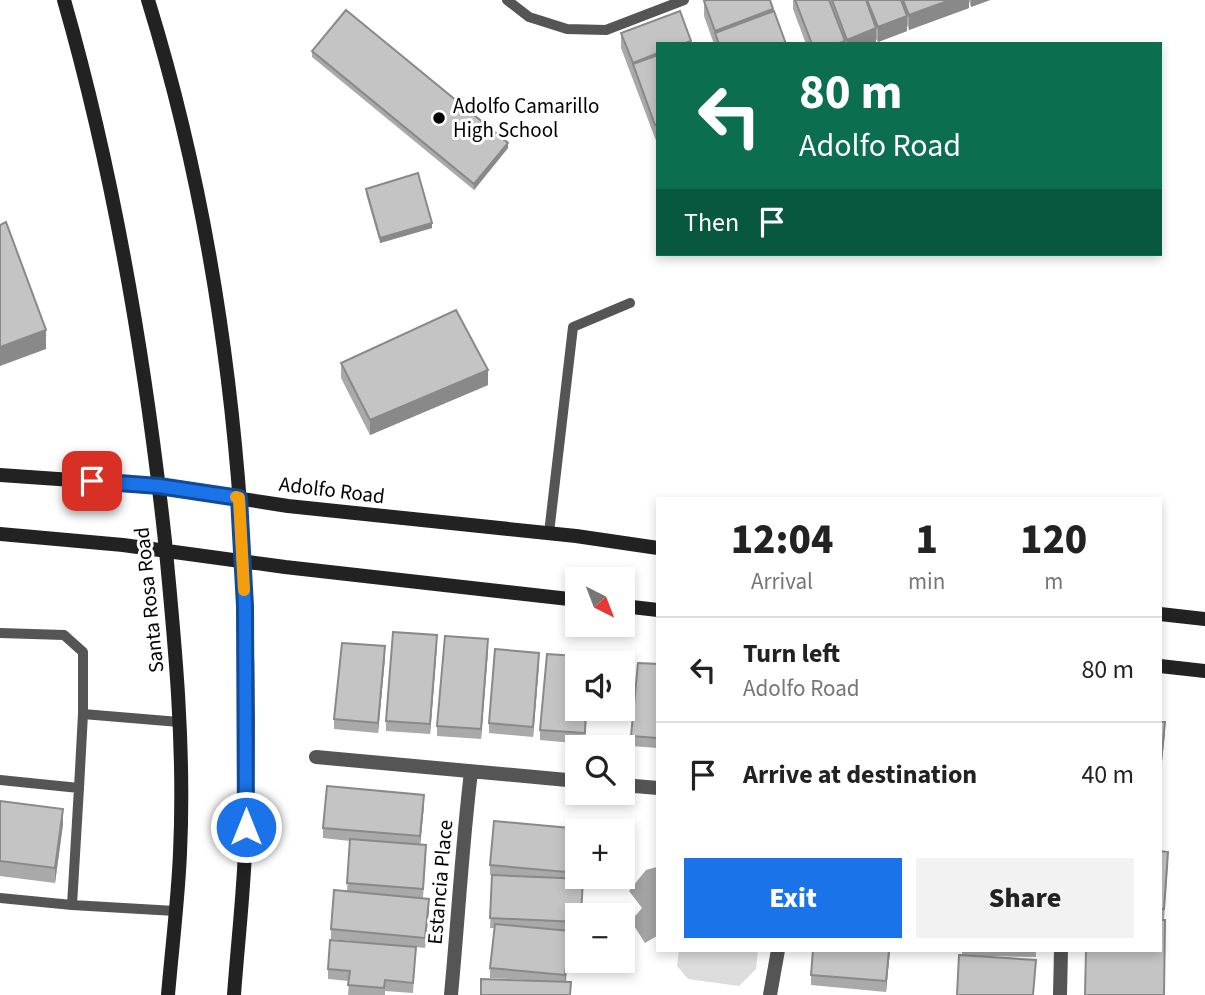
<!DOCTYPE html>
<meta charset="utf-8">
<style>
:root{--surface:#fff;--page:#f2f2f2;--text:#222;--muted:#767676;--line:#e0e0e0;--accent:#1a73e8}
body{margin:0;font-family:"Source Sans 3",sans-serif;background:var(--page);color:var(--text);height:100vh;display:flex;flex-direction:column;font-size:26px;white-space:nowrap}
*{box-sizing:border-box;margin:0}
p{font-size:23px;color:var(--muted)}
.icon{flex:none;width:38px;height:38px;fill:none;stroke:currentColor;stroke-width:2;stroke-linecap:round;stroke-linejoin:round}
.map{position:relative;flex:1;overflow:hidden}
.drawer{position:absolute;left:656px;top:497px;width:506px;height:455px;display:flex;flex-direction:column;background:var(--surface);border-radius:0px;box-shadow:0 4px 10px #0003}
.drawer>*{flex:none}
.hud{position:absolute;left:656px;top:42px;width:506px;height:214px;border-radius:0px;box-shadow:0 4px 10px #0003;background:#0b6e4f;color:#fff;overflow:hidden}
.needle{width:46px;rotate:138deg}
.buttons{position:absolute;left:565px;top:567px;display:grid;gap:14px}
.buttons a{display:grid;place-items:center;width:70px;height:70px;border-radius:0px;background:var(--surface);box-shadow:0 4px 10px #0003;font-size:35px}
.pin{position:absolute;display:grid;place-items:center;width:60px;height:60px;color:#fff;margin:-30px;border-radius:14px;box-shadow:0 4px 10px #0006}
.me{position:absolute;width:77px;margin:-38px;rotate:0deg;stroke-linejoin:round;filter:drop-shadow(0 0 5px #0008)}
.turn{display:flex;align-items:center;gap:24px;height:147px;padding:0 28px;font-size:32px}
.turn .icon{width:91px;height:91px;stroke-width:2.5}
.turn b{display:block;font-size:49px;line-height:60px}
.then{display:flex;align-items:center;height:66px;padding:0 28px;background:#0003;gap:14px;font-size:26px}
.eta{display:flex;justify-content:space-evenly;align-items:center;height:119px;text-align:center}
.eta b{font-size:42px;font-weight:800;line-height:49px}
.button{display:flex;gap:14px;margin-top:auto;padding:14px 28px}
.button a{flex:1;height:80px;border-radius:0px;background:var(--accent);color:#fff;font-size:28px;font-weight:800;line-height:80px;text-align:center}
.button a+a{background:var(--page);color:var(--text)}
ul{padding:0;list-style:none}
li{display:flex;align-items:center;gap:21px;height:105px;padding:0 28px;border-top:2px solid var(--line)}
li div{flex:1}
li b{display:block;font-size:26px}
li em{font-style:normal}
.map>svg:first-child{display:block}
.green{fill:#dcdcdc}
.water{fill:#a3a3a3}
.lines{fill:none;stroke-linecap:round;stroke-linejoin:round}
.lane{stroke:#555;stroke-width:10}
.street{stroke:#555;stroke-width:14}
.secondary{stroke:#222;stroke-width:14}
.wall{fill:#a9a9a9}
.shaded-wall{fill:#898989}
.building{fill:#c4c4c4;stroke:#898989;stroke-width:2}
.route-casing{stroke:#114b97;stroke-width:18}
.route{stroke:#1a73e8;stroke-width:12}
.slow{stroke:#f59e0b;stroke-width:12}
.poi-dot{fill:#000;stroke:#fff;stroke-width:2.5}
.labels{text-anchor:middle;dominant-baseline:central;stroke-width:6;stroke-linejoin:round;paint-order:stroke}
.poi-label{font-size:21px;fill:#000;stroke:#fff;text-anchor:start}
.street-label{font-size:21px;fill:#000;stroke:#fff}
</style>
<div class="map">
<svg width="1205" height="995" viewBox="0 0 1205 995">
<rect width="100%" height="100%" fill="#fff"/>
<!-- green -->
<path class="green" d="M679,950H758L756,969L739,986L688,979L677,966Z"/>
<!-- water -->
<path class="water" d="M657,867L658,930L657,936L645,943L631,921L642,908L629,891L646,870Z"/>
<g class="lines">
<!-- lane -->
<path class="lane" d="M507,0L529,17L567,29L606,30L684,0
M549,533L573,327L630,303
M0,633L64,635L83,652V714L179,722
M0,780L79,788L83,714
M79,788L72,905L175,911
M0,898L72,905"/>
<!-- street -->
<path class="street" d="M316,757L578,781
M623,785L658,788
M451,995C458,921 462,846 471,772
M770,995L778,950
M1060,995L1061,950"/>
<!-- secondary -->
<path class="secondary" d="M64,0C115,178 145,357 165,541C175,644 185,748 180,853C178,900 172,948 168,995
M148,0C230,265 255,549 246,826C245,882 238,939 234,995
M0,475L159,486L288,506L576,536L658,548
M0,534L123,545L285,567L578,600
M623,606L658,610
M1160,614L1205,619
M1160,666L1205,671"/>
</g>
<!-- wall -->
<path class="wall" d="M793,0H990L971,7L969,1V8L909,30L907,25V31L878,42L876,39V43L875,44H806L793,9Z
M704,1L773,11L786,44H714L704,16Z
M621,33L658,44V146L621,48Z
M312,51L508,148L474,190L312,57Z
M366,189L432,228L380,243L366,194Z
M341,363L488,385L370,435L341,378Z
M437,645L430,734L386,731V721Z
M488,650L481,739L437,736V726Z
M385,657L378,733L334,729V719Z
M539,663L533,737L489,733V723Z
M658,664V748L631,746V736Z
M578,709H587L585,744L540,740V730Z
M0,801L63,824L55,883L0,876Z
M424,805L420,845L426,856L423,898L429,909L425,948L416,947L413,993L385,991V995H348L349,981L328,979V969L381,944L331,939V929L347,891L350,841L323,838V828Z
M570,838L566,879L578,915V932H570L566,982L490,978V968L494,928H490L492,875H490V865Z
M1160,851L1168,862L1164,919H1160Z
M890,950L886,992L811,985V975Z
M962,950H1036V957L981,956L1036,970L962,955Z"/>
<!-- shaded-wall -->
<path class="shaded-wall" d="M950,0H969V8L909,30V15Z
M971,0H990L971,7Z
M773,9V24L715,33V44V31Z
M907,16V31L878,42V27Z
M876,28V43L847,44V40Z
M658,53V68L633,64V78V63Z
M508,143V148L474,190V184Z
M432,223V228L380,243V238Z
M46,330V349L0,366V347Z
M488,370V385L370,435V420Z
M437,635V645L430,734V724Z
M488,639V650L481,739V729Z
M385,646V657L378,733V723Z
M539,653V663L533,737V727Z
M1165,722V733L1160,781V771Z
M424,795V805L420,847V836Z
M63,809V824L55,883V868Z
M570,828V838L566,882V872Z
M429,899V909L425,948V938Z
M570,931V941L565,986V975Z
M889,950H890L886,992V981Z"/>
<!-- building -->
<path class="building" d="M707,0H770L773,9L715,31L704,1Z
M795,0H829L845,41L837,44H812Z
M832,0H866L876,28L847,40Z
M867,0H901L907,16L878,27Z
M903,0H950L909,15Z
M346,10L508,143L474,184L312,51Z
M680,11L691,41L683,44H658V53L633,63L621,33Z
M774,11L786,44H719L715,33Z
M658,55V124L655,125L633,64Z
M418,173L432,223L380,238L366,189Z
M6,222L46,330L0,347V225Z
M456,310L488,370L370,420L341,363Z
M393,632L437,635L430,724L386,721Z
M445,636L488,639L481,729L437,726Z
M342,643L385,646L378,723L334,719Z
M495,649L539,653L533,727L489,723Z
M547,654L590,657V663H578V709H586L585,733L540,730Z
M638,663L658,664V738L631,736Z
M1160,722H1165L1160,771Z
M327,786L424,795L420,836L323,828Z
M0,801L63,809L55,868L0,861Z
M494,821L570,828L566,872L490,865Z
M350,839L426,845L423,889L347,883Z
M1160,851L1168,852L1164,909H1160Z
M492,875L583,879L581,915H578V922L490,918Z
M334,890L429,899L425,938L331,929Z
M1160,920H1165L1164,995H1085L1086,950H1160Z
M495,924L570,931L565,975L490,968Z
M330,940L416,947L413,983L385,980L384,988L348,985L350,971L328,969Z
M813,950H889L886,981L811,975Z
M959,955L1036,960L1033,995H957Z
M481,979L571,982L570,995H481Z"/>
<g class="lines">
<!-- route casing -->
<g class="route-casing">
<path id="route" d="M92,481L159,486L239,498L245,606L246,827"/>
</g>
<!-- route -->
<use href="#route" class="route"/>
<!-- slow -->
<path class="slow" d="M236,497L239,498L244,590"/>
</g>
<!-- markers -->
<circle class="poi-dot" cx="439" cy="118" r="7"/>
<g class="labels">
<!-- poi labels -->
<g class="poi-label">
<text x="453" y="106">Adolfo Camarillo<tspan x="453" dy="24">High School</tspan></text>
</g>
<!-- street labels -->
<g class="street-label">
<text transform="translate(332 490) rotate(7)">Adolfo Road</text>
<text transform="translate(149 600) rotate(-96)">Santa Rosa Road</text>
<text transform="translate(440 882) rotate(-85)">Estancia Place</text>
</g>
</g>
</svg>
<div class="buttons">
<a><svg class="needle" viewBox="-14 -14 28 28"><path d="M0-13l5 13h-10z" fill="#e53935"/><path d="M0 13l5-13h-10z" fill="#767676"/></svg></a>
<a><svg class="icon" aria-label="sound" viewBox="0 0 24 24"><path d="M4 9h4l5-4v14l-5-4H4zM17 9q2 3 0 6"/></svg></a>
<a><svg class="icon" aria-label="search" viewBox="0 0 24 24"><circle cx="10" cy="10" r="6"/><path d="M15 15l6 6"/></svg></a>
<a>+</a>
<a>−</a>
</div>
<div class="pin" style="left:92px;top:481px;background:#d93025"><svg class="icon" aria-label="arrive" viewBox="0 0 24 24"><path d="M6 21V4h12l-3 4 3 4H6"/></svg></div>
<svg class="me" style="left:246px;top:827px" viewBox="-20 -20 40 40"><circle r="17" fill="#1a73e8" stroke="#fff" stroke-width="3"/><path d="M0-11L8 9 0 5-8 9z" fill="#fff"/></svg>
<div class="hud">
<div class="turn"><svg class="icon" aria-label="left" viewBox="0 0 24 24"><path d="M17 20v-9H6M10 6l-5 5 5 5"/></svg><div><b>80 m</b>Adolfo Road</div></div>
<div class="then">Then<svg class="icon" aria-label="arrive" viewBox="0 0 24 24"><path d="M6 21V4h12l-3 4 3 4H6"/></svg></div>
</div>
<section class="drawer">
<div class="eta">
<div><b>12:04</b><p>Arrival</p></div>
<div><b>1</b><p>min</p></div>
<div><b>120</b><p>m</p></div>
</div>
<ul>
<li><svg class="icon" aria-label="left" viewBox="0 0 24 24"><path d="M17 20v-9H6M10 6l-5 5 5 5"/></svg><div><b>Turn left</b><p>Adolfo Road</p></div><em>80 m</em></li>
<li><svg class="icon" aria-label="arrive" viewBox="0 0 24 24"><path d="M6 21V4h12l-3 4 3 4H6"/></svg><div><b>Arrive at destination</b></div><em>40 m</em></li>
</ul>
<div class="button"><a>Exit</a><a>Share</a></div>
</section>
</div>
